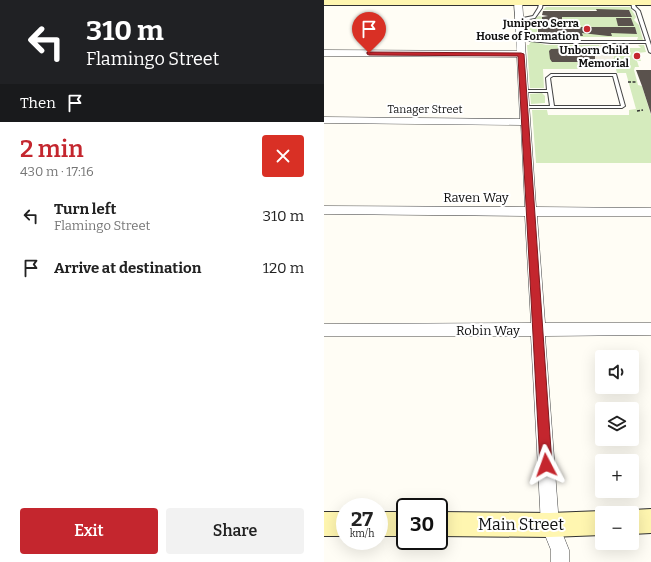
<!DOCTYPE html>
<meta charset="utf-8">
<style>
:root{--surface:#fff;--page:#f2f2f2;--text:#222;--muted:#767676;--accent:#c4262e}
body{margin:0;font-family:Bitter,serif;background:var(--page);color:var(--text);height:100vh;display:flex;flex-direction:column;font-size:15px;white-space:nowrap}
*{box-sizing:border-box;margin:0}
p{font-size:13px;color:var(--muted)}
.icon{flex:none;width:22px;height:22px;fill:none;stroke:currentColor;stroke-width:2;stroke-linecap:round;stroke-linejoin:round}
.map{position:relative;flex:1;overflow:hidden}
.side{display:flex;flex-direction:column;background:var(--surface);width:324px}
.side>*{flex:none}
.hud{background:#202124;color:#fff;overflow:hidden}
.fabs{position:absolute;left:271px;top:350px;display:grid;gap:8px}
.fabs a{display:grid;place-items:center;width:44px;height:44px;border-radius:4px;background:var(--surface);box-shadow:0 4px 16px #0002;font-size:20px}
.speed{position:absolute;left:12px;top:498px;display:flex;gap:8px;font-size:20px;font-weight:700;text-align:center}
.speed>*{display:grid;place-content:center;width:52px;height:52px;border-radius:50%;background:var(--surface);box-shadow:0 4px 16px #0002;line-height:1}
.speed small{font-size:10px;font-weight:400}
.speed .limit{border:2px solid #111;border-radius:6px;background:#fff;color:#111}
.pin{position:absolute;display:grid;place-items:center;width:34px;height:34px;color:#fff;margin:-41px -17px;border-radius:50% 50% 50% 0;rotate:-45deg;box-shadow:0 0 4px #0007}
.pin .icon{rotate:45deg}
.me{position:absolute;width:44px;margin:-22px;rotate:356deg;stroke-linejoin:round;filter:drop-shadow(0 0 3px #0008)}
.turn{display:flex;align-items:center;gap:14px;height:84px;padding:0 20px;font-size:18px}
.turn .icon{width:52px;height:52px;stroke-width:2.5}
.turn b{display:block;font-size:28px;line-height:34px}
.then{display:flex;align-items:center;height:38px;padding:0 20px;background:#0003;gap:8px;font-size:15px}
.round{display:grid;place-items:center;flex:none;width:42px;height:42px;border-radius:4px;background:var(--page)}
.summary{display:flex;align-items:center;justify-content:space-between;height:68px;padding:0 20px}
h1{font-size:24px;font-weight:600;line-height:30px;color:var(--accent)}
.button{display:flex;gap:8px;margin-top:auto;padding:8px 20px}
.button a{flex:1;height:46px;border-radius:4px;background:var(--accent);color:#fff;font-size:16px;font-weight:600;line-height:46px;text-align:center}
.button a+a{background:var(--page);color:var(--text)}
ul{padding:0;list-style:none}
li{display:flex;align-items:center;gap:12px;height:52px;padding:0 20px}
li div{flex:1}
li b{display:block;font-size:15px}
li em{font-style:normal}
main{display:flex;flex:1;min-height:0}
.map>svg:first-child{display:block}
.green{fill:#d5ebbd}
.plaza{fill:#f1ede2}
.building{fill:#5a524d}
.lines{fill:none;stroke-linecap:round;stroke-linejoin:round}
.lane-casing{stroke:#444;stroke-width:2}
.street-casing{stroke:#444;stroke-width:1}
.secondary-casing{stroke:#333;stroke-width:2}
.path{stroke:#333;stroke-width:1.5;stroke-dasharray:3 1.5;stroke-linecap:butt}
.lane{fill:#fff;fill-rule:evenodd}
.street{fill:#fff;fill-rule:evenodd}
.secondary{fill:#fff6b0;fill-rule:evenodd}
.route{fill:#c4262e;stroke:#7f191e}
.poi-dot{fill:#c4262e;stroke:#fff;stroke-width:1.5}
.labels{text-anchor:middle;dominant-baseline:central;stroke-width:4;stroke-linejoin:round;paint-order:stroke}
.far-poi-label{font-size:11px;font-weight:bold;fill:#111;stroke:#fff;text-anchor:end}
.far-street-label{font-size:11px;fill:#111;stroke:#fff}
.street-label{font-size:13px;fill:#111;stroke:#fff}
.near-street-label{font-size:16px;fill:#111;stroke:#fff}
</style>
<main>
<section class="side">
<div class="hud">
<div class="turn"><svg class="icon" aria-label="left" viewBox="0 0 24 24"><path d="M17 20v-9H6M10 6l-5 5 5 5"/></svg><div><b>310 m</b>Flamingo Street</div></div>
<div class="then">Then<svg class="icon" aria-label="arrive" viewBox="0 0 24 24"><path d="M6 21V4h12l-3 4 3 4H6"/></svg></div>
</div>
<div class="summary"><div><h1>2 min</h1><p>430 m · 17:16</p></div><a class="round" style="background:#d93025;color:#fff"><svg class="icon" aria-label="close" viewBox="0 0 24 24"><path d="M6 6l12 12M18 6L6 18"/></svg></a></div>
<ul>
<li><svg class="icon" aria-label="left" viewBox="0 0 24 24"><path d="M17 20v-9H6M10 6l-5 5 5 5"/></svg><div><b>Turn left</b><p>Flamingo Street</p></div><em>310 m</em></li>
<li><svg class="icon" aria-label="arrive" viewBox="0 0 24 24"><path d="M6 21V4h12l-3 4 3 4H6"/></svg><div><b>Arrive at destination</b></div><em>120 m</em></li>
</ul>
<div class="button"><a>Exit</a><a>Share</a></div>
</section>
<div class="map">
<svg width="327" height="562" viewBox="0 0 327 562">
<rect width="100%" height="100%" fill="#fffdf5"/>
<!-- green -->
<path class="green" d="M222,7H306L312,17L310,20L315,25L319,40H313L314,37H229L225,40V34H250L259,36L258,33H313L310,27H239L238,17H307L305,10H219Z
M215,16L219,17L218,19L225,23H214L213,33L216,37H206L204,22Z
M207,41L222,45H275L277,51L273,53L271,48H258L228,59V62H259L275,65L274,60L278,61L280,69H219L220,88H206L203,45H205Z
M280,45L287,48H317L314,45H320L322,52L314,53L317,61H313L315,67H311L310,70L314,85L318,86L327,115V163H212L208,110H223L224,115H305V110L312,109L302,73H293L292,69H287L285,60L290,58L289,55L283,53Z
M218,93L221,96V103L207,104L206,94Z"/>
<!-- plaza -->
<path class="plaza" d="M275,45H280L283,53L289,55L290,58L285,60L287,69H280L278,61L271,60L270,53L277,51Z"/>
<!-- building -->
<path class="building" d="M272,9L305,10L308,17H238V21H234L235,23H239V27H311L313,34L287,33L288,36H284L258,33L259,36H255L250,34L215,35L214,33V23H225L218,19V17L224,16L218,15L219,11H273Z
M292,18H307L310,26H294Z
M257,48H271V60H274L275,65H260L259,62H228L226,59L225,51L227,49Z
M312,70H327V114L318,86Z"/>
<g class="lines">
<!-- lane casing -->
<g class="lane-casing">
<path id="lane" d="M216,1L219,2L218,8L211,18L194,21V19L209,16L214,8Z
M307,1H309L312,7L316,11L327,45V53L325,52L322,43H227L196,40L194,39L196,38L227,41H322L312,11L308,8Z
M227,74H292L301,106L298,108H198V107L200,106H226L224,92H199L197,91L199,90H223L222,78ZM229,76H289L297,106H230L226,78Z"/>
</g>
<!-- street casing -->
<g class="street-casing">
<path id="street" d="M190,0H198L212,207L327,208V216H213L221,323H327V335L221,336L235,525L245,550V562H227V550L217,525L207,336H0V324L207,323L201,216L0,214V206L201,207L197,125L0,123V117L196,119L193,57L0,56V50L193,51Z"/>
</g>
<!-- secondary casing -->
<g class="secondary-casing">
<path id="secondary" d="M0,0H327V5H0Z
M327,509V533L308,534V513H301L308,510Z
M278,511L283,513H278V535L226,537L115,536V512L226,513Z
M0,512H21V536H0Z
M55,512H81V536H55Z"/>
</g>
<!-- path -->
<path class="path" d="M304,82H313
M313,111L319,110"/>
<!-- lane -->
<use href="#lane" class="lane"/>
<!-- street -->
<use href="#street" class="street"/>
<!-- secondary -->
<use href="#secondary" class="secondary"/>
</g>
<!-- route -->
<path class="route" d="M43,52L197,53L200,54L228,465L226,469L222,471L218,469L216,465L194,56L45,55L43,54Z"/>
<!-- markers -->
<g class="poi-dot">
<circle cx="263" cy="29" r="4"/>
<circle cx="313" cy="56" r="4"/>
</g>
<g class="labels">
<!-- far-poi labels -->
<g class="far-poi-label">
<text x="255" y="23">Junipero Serra<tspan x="255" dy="13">House of Formation</tspan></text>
<text x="305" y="50">Unborn Child<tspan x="305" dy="13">Memorial</tspan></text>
</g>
<!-- far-street labels -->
<g class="far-street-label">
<text x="101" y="109">Tanager Street</text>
</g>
<!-- street labels -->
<g class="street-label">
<text x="152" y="197">Raven Way</text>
<text x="164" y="330">Robin Way</text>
</g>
<!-- near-street labels -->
<g class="near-street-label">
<text x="197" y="524">Main Street</text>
</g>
</g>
</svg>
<div class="fabs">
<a><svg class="icon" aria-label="sound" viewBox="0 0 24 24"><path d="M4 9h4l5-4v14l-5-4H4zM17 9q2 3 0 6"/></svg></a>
<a><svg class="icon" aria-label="layers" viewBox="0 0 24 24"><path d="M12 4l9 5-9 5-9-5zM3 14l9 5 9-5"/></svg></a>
<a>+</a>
<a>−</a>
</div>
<div class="speed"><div>27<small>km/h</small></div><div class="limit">30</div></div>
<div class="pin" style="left:45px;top:53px;background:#d93025"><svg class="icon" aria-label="arrive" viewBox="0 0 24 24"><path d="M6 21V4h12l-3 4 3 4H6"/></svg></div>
<svg class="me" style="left:222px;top:465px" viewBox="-20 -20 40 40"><path d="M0-17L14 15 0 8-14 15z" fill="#c4262e" stroke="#fff" stroke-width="4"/></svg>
</div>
</main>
